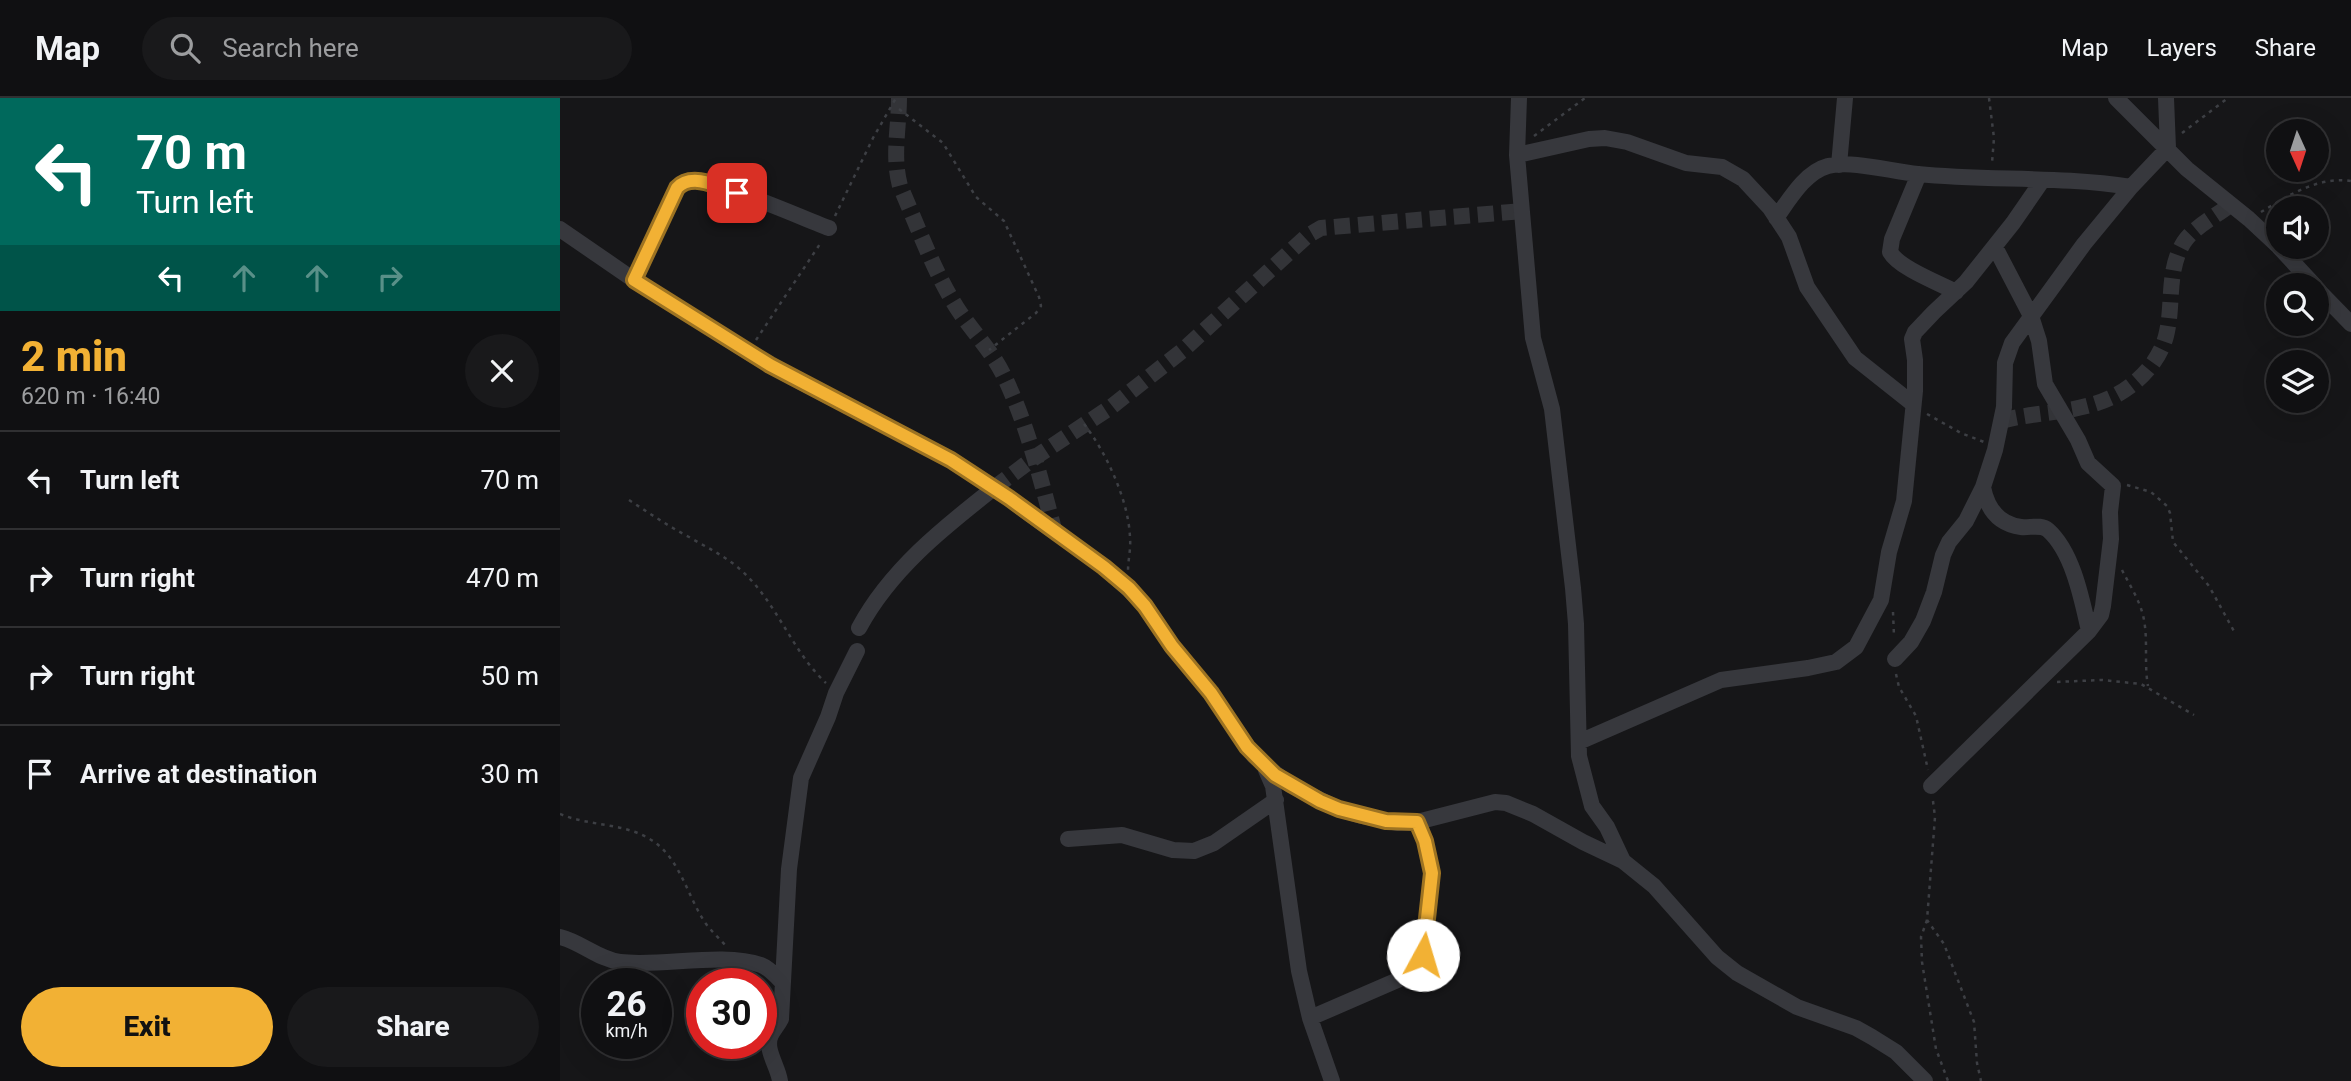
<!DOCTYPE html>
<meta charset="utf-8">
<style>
:root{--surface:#101012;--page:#19191b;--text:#f1f3f6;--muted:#9c9d9f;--line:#303032;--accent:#f2b134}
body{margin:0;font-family:Roboto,sans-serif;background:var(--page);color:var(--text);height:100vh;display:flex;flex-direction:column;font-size:26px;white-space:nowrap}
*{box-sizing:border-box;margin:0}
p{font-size:23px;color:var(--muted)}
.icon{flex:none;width:38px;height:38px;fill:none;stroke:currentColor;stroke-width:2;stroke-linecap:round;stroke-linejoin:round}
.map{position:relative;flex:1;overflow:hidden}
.sheet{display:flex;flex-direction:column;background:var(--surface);width:560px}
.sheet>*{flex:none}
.top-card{background:#00695c;color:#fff;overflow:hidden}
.needle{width:46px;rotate:177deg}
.controls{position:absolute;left:1706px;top:21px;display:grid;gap:14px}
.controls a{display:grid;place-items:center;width:63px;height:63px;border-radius:50%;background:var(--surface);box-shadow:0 7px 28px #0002,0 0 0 2px var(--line);font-size:35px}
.speed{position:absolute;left:21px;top:870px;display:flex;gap:14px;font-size:35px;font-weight:700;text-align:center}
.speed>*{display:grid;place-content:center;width:91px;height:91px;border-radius:50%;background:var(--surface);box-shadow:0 7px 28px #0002,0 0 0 2px var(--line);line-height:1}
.speed small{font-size:18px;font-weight:400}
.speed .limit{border:10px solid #d22;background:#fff;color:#111}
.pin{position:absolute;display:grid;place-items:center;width:60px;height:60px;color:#fff;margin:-30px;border-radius:14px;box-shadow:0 4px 10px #0006}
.me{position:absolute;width:77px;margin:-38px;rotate:6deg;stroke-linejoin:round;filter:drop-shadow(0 0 5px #0008)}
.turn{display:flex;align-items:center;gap:24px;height:147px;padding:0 21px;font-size:32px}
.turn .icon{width:91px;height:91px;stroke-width:2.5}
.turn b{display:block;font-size:49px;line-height:60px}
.lanes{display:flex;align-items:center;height:66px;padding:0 21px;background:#0003;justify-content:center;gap:35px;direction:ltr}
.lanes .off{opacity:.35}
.round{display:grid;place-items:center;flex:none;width:74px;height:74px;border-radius:37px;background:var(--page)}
.head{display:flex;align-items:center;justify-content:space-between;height:119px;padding:0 21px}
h1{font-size:42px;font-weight:800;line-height:52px;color:var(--accent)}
.cta{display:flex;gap:14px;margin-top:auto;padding:14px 21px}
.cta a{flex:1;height:80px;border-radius:42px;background:var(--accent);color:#111;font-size:28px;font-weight:800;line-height:80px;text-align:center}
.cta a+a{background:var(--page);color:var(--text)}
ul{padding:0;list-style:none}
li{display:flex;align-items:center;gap:21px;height:98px;padding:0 21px;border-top:2px solid var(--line)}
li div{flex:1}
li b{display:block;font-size:26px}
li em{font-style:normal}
header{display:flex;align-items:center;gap:42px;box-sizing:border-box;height:98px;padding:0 35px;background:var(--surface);border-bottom:2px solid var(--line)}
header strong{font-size:33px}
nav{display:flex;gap:38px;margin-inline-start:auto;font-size:24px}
.search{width:490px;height:63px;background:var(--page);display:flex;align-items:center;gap:18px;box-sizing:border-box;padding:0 24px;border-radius:38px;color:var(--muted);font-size:26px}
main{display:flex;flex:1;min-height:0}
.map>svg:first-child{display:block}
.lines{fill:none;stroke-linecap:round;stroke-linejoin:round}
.street-tunnel{stroke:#333438;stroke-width:16;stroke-dasharray:16 8;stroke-linecap:butt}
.path{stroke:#3d3f44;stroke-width:2.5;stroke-dasharray:3.5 5;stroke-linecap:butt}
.street{stroke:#37383d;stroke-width:16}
.route-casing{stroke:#9d7322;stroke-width:18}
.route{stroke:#f2b134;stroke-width:12}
</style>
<header>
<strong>Map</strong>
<div class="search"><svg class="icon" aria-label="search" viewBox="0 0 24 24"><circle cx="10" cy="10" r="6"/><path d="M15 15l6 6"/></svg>Search here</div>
<nav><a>Map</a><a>Layers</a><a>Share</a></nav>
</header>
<main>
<section class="sheet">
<div class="top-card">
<div class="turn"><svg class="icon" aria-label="left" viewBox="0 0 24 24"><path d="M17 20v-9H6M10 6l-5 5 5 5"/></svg><div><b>70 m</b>Turn left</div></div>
<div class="lanes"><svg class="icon" aria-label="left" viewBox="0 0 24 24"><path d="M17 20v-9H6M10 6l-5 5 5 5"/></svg><svg class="icon off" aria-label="ahead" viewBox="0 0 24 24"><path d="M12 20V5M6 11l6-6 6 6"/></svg><svg class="icon off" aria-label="ahead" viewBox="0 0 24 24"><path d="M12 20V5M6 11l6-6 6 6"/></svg><svg class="icon off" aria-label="right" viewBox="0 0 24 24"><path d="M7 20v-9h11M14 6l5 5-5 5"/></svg></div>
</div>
<div class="head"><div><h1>2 min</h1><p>620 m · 16:40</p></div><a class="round"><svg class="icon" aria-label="close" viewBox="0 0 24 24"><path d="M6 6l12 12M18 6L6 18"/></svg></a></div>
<ul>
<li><svg class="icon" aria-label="left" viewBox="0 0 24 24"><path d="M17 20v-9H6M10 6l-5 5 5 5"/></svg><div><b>Turn left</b></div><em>70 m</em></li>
<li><svg class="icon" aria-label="right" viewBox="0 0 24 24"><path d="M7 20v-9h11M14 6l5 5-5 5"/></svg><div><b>Turn right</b></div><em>470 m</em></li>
<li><svg class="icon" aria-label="right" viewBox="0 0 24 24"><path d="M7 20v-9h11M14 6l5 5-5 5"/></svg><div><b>Turn right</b></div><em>50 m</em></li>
<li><svg class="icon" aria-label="arrive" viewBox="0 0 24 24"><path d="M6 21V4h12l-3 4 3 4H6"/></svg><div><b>Arrive at destination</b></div><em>30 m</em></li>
</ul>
<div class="cta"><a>Exit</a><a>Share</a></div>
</section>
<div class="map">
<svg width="1791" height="983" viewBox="0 0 1791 983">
<rect width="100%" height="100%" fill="#161618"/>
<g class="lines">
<!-- street-tunnel -->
<path class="street-tunnel" d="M339,0C339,30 332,58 340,88C358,129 373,172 397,210C412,233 431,252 443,276C467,325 481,382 495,435
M1441,323C1477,313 1515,316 1550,300C1575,289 1599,265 1606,238C1614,207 1606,173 1624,144C1634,129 1656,118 1670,107
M434,390L474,360L551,309L622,253L747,138L761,130L963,113"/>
<!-- path -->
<path class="path" d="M1429,0L1434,40L1432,65
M339,11L383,45L416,99L444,123L479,199L481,208L476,215L429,252
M1622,35L1668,0
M974,38L1025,0
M1701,114C1728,98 1758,78 1791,83
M275,118L313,40L336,0
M196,242L262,143
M1367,316L1401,335L1424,344
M524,326C546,354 569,403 570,440C571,451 568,462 568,473
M1567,387L1591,394L1607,408L1610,415L1613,444L1649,488L1675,535
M69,402C89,415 108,428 129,439C151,452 172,461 190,481C220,513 234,555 266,585
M1562,472C1570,488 1581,504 1584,522C1588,543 1584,566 1588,588
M1333,514L1334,538
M1336,576L1339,589L1356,618L1368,672
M1497,584L1542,582L1581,586L1634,617
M1373,703L1375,719L1367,822L1384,846L1414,924L1417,965L1421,983
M0,716C29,728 62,725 88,740C119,757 126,795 144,823C150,832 158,839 165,847
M1367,822L1361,839L1362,864L1376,951L1388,983"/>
<!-- street -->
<path class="street" d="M959,0L957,57L973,240L992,311L1013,490L1016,526L1019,658L1032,708L1047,729L1063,763
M1556,0L1627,71L1689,121L1718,148
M957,57L1029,41L1045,40L1067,44L1126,65L1162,69L1183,81L1210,110L1229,139L1247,189L1295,260L1353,306
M1279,67L1285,0
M1359,76L1332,141L1330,154C1339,170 1379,185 1396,194
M1216,120C1229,102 1245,74 1268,68C1294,62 1332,74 1358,76C1429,83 1501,78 1571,89
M0,131L74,182L188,254L233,280L391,362L449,400L465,413L544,469L585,507L612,548L651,595L694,658L730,687L779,711L802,718L837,725L857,724L935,704L946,705L973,716L1023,744L1063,763L1094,788L1157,859L1177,875L1237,909L1296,930L1312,939L1336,954L1365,983
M1719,149L1754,187
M74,182L117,90C120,86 124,83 130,83C153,80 242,120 269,130
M1757,191L1791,226
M1423,389C1427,410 1438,426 1461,429C1470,430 1481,426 1488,432C1513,454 1522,502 1529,533
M299,530C330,472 383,430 434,390
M1335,561L1351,544L1363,523L1374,494L1383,457L1389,444L1406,423L1423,389L1435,352L1444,309L1445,265L1452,245L1524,146L1571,89L1608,50L1606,0
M1019,644L1161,582L1248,570L1276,564L1296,549L1321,502L1329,454L1344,403L1355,293V262L1352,241L1355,234L1374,214L1406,184L1453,125L1482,83
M706,672L713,688L739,873L750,920L772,983
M1371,688L1529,533L1541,517L1543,508L1551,441L1550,414L1553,388L1528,365L1518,342L1485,286L1479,243L1471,218L1435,149
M508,741L562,737L613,752L634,753L654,745L716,702
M0,839C21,844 38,861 60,864C101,869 163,854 201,867C209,870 216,878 222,884
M750,920L840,881L856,872L860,867L865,842L872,775L865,743L857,724
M220,983C218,968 204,951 211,937C214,931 218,927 221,921L229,771L241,680L268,619L276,595L297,553"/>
</g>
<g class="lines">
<!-- route casing -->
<g class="route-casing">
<path id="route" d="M177,95C159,89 132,74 117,90L74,182L210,267L391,362L449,400L544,469L569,490L585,508L612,548L651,595L687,649L715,677L760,703L779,711L826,723L857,724L865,743L872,775L863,857"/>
</g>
<!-- route -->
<use href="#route" class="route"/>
</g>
</svg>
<div class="controls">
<a><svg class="needle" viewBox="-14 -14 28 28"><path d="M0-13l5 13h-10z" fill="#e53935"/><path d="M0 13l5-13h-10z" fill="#9c9d9f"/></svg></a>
<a><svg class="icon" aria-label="sound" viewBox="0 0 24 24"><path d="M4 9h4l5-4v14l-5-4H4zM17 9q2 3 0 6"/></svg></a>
<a><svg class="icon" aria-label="search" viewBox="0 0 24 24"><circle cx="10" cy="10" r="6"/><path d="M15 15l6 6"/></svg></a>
<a><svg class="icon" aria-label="layers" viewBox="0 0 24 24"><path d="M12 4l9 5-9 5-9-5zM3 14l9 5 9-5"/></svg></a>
</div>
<div class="speed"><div>26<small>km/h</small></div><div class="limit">30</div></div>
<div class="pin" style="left:177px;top:95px;background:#d93025"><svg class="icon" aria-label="arrive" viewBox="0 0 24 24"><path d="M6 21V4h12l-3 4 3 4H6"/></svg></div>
<svg class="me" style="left:863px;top:857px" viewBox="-20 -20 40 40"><circle r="19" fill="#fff"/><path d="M0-13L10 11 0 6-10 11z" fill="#f2b134"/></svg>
</div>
</main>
